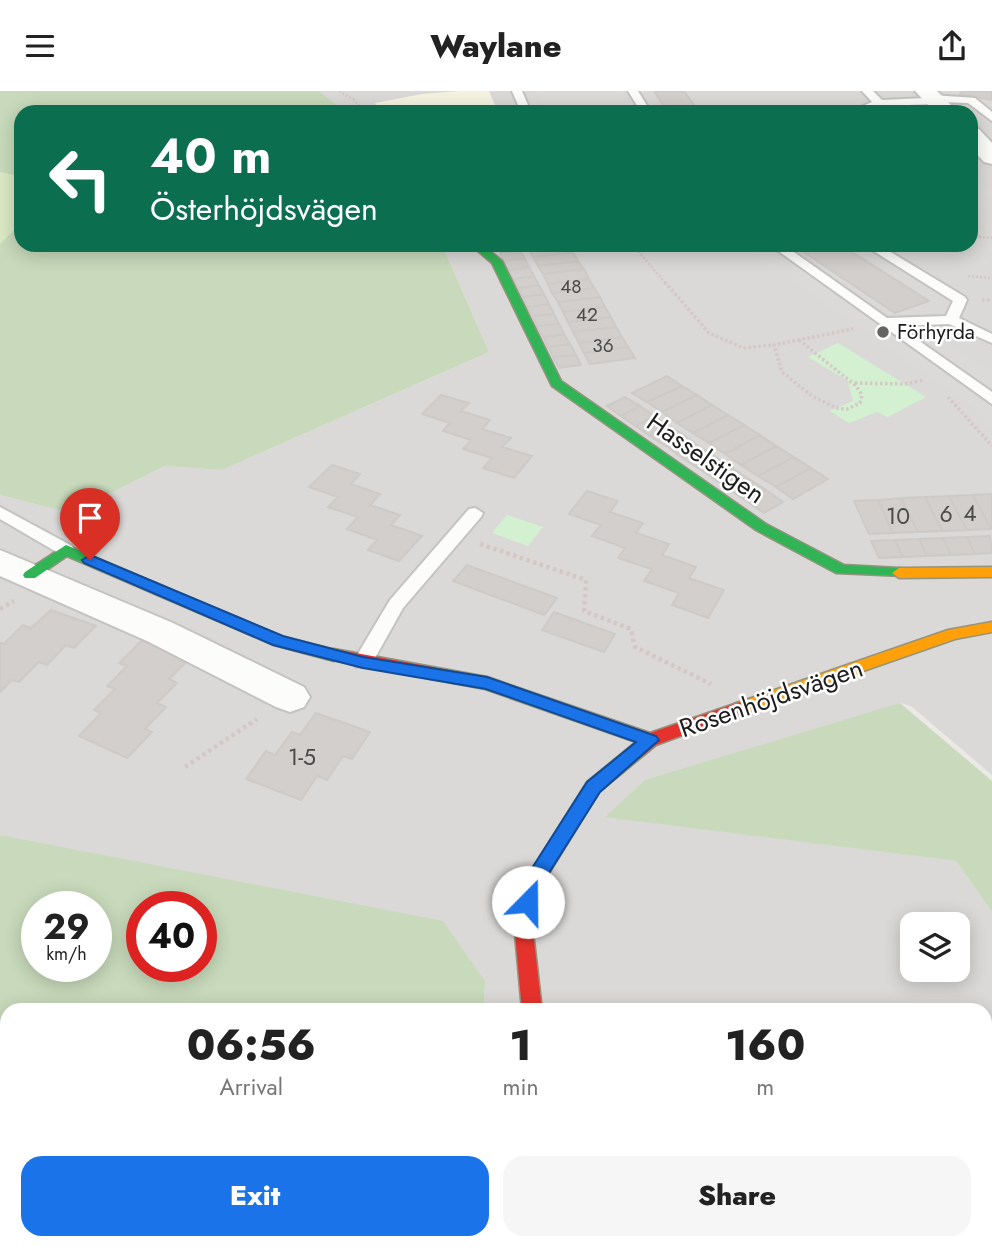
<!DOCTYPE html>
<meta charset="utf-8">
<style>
:root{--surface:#fff;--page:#f6f6f6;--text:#222;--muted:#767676;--accent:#1a73e8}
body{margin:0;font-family:Jost,sans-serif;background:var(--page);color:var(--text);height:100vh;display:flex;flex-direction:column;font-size:26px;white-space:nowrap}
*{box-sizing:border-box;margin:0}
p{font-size:23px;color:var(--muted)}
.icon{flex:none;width:38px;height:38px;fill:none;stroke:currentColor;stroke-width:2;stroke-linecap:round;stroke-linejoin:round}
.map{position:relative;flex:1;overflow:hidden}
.drawer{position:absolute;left:0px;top:912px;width:992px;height:247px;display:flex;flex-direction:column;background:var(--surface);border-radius:21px 21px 0 0;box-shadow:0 4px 18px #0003}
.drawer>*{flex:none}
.top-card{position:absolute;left:14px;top:14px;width:964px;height:147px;border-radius:21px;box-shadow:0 4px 18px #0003;background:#0b6e4f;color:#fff;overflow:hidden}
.fabs{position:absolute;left:900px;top:821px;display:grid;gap:14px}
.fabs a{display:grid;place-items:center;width:70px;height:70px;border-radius:14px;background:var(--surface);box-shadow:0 4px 18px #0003;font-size:35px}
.speed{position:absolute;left:21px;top:800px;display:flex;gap:14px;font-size:35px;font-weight:700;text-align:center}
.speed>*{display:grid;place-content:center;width:91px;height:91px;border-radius:50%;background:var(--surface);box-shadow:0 4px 18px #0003;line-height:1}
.speed small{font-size:18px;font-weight:400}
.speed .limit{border:10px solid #d22;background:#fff;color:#111}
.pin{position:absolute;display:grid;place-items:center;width:60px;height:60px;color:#fff;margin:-72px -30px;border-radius:50% 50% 50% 0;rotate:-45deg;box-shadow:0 0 7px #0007}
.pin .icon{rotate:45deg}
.me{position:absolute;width:77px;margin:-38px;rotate:22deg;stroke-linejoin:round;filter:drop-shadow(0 0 5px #0008)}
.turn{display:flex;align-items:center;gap:24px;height:147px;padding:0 21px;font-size:32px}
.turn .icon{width:91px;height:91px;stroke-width:2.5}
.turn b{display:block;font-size:49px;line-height:60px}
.eta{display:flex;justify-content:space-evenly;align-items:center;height:119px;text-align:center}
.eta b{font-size:42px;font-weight:800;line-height:49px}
.primary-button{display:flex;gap:14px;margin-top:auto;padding:14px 21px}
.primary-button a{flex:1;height:80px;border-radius:21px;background:var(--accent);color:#fff;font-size:28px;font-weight:800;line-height:80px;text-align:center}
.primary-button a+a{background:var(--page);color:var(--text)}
header{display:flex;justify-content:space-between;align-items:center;height:91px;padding:0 21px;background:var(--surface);font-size:32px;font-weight:800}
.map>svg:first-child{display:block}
.residential{fill:#dad9d7;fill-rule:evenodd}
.education{fill:#f5f3e0}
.grass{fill:#dae8c4}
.forest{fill:#c8dabb;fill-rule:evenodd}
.park{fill:#d3f1d1}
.parking{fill:#dbdad9}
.building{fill:#d2cfcc;stroke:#cecac7;stroke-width:2}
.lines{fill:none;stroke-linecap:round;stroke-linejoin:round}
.lane-casing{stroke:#c4c3c2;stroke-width:4}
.street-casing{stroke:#c4c3c2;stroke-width:4}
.fast-casing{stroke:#94947e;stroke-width:3}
.slow-casing{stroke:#94947e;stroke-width:3}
.jam-casing{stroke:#94947e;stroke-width:3}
.path-far3{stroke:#d5c7c5;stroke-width:2.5;stroke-dasharray:2 2;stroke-linecap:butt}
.path-far2{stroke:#d5c7c5;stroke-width:3.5;stroke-dasharray:2.5 2.5;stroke-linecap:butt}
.path-far1{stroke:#d5c7c5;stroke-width:4.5;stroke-dasharray:3.5 3.5;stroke-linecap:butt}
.path{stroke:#d5c7c5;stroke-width:5;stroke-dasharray:4.5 4.5;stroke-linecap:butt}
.lane{fill:#fcfcfb;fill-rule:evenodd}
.street{fill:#fcfcfb;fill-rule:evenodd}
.fast{fill:#30b455;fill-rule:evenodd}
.slow{fill:#ff9f0a;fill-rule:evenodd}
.jam{fill:#e5322d;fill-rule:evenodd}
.route{fill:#1a73e8;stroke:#114b97;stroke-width:2}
.poi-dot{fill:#656463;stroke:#fff;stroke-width:2.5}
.labels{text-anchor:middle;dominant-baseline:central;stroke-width:5;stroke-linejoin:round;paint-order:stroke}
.far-number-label{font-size:19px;fill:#4a4a49}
.far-poi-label{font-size:21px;fill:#1d1d1d;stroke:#fff;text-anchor:start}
.number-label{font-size:23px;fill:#4a4a49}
.street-label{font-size:26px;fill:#1d1d1d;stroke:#fff}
</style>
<header><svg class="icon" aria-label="menu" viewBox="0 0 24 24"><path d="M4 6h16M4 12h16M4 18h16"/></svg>Waylane<svg class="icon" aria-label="share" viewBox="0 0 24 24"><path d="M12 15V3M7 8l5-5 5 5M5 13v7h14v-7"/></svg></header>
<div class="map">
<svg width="992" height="1157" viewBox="0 0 992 1157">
<rect width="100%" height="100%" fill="#ebe9e6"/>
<!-- residential -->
<path class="residential" d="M319,0H992V684L911,615L900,612L605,725L956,770L992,821V1157H69L72,1152H985V919H484L485,890L0,744V404L71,422L165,375L222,379L489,261L442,154H971V21H346ZM912,833H957V878H912Z"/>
<!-- education -->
<path class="education" d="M461,0H489L498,21H382L375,12L422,3Z"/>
<!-- grass -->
<path class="grass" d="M0,81L21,86V132L0,153Z"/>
<!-- forest -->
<path class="forest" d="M0,0H319L346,21H21V86L0,81Z
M21,132V154H442L489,261L222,379L165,375L71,422L0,404V153Z
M900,612L992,690V821L956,770L605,726L645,689Z
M0,744L443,830L485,890L484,919H7V1152H72L69,1157H0ZM37,816H96V875H37ZM142,816H201V875H142Z"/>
<!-- park -->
<path class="park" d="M838,252L926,306L888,326L877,321L849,332L830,320L853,310L848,290L808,266Z
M507,424L543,436L528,455L492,442Z"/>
<!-- parking -->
<path class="parking" d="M536,0H621L634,21H546Z
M971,88L992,98V105L984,108L992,115L971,122Z
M741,154H776L924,258L947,252L992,280V339L970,314Z"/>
<!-- building -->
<path class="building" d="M654,0H684L699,21H668Z
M962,0H992V9L960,3Z
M496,154H518L520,159L500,162Z
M569,154L573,161L533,166L529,157Z
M793,154H841L929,210L895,222Z
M520,159L525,168L504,170L500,162Z
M573,161L578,170L538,175L533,166Z
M525,168L529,176L509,179L504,170Z
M578,170L584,178L543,183L538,175Z
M529,176L534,185L513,188L509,179Z
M584,178L589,188L548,193L543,183Z
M534,185L539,194L518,197L513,188Z
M589,188L594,197L552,202L548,193Z
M539,194L544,203L523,206L518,197Z
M594,197L600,206L558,211L552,202Z
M544,203L549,213L527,216L523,206Z
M600,206L605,216L563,221L558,211Z
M549,213L554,223L533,225L527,216Z
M605,216L611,226L568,231L563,221Z
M554,223L559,233L537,235L533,225Z
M611,226L616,236L573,241L568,231Z
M559,233L564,243L543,246L537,235Z
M616,236L622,246L579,252L573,241Z
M564,243L570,253L548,256L543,246Z
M622,246L628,256L584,262L579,252Z
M570,253L576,264L553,266L548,256Z
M628,256L635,267L590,273L584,262Z
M576,264L581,274L559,277L553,266Z
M667,285L682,295L647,311L632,302Z
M682,295L697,304L662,321L647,311Z
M441,304L469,312L461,320L490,329L482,338L511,347L502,356L532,365L514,387L483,377L492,367L463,358L471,349L443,340L450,332L422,323Z
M697,304L712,314L677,332L662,321Z
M625,306L640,315L621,325L607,315Z
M712,314L728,324L693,342L677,332Z
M640,315L654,325L636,335L621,325Z
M728,324L744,334L709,352L693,342Z
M654,325L669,335L650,345L636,335Z
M744,334L760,344L725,363L709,352Z
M669,335L685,345L666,355L650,345Z
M760,344L776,355L741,374L725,363Z
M685,345L700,356L681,366L666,355Z
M776,355L794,366L758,385L741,374Z
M700,356L716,366L697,376L681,366Z
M716,366L732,377L713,387L697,376Z
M794,366L811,377L776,396L758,385Z
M332,374L360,383L351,393L380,403L370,414L400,424L391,434L422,445L399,470L368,459L377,449L347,438L358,426L328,416L338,406L309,396Z
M732,377L749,388L730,399L713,387Z
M811,377L828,388L793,408L776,396Z
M749,388L766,399L747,410L730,399Z
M766,399L783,411L764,422L747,410Z
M587,400L618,410L610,421L643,432L636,442L669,453L662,464L696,476L689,487L724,499L708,527L672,514L679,502L644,490L652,478L618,467L625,457L592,445L601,434L569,423Z
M992,403V438H991L973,404Z
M973,404L991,438L967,439L949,405Z
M949,405L967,439L942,440L925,406Z
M925,406L942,440L918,441L901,407Z
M901,407L918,441L893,442L878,409Z
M878,409L893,442L869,443L854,410Z
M990,445L992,462L975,463L967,446Z
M967,446L975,463L951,464L943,447Z
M943,447L951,464L927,465L919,448Z
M919,448L927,465L903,466L895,449Z
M895,449L903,466L879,467L871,450Z
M467,474L557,507L544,524L453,490Z
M51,519L96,535L74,557L66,554L47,574L39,571L19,591L12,589L0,601V552L4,553L23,534L31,537Z
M554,521L615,543L604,561L542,539Z
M142,549L188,569L169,588L177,592L157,612L166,616L145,638L152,641L127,667L79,645L101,622L94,619L115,598L107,595L127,575L119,572Z
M316,622L370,641L352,668L343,665L327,689L317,685L301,709L246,688L266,660L275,664L292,641L300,644Z
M985,962L992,963V1157H947V1152H985Z
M108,1152H221L246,1157H106Z"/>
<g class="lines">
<!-- lane casing -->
<g class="lane-casing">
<path id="lane" d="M512,0H522L528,14L527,16H519Z
M628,0H638L651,21H641Z
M862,0H873L882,9L927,7L932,4L975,7L992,21V30L968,12L941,11L936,13L881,15L868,21H858V17L872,11Z
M770,154H784L887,227L946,225L953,210L864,154H879L965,206L967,209L959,227L992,243V252L949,233L898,235L992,301V313Z
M0,416L72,455L75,459L72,463H60L0,428Z
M475,417L483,422L481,426L403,517L370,576H356L353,571L390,509L469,418Z
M294,1152H322L320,1157H292Z"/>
</g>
<!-- street casing -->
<g class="street-casing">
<path id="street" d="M915,0H937L958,21H935Z
M971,36L979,38L992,52V73L984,71L971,57Z
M0,459L173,532L304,596L310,606L304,616L290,621L276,616L147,550L0,485Z
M510,1152H566V1157H510Z"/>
</g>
<!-- fast casing -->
<g class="fast-casing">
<path id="fast" d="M471,154H483L502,170L561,290L766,433L844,474L899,477L904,479L906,482L904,485L836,482L756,439L552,295L492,172Z
M66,454L283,546L340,560L342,564L334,570L274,554L67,465L35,487H25L23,484L25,481Z"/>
</g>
<!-- slow casing -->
<g class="slow-casing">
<path id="slow" d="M992,476V486L899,487L892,482L899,477Z
M992,531V541L955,548L740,623L734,621L732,617L734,613L948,539Z"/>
</g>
<!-- jam casing -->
<g class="jam-casing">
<path id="jam" d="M334,558L487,586L650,642L740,611L746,613L748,617L746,621L656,654L599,701L543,792L532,832L542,919H522L514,832L525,790L587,691L636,651L485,598L328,568L326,564L328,560Z"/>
</g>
<!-- path-far3 -->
<path class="path-far3" d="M339,0L354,9L365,21
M971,145L992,147
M633,154L666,193
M968,185L992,187"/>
<!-- path-far2 -->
<path class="path-far2" d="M665,191L709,242L743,257L774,254
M982,209H992
M799,249L856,295L862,304L860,312L847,318L836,317L812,305L782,281L774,254L853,238
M855,292L905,293L924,289
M948,306L992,355"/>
<!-- path-far1 -->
<path class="path-far1" d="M480,453L586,489L584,520L631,538L635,556L711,593
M0,518L14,510
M185,676L257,628"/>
<!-- path -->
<path class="path" d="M864,1152L866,1157"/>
<!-- lane -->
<use href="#lane" class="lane"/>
<!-- street -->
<use href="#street" class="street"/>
<!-- fast -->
<use href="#fast" class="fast"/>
<!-- slow -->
<use href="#slow" class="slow"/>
<!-- jam -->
<use href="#jam" class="jam"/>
</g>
<!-- route -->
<path class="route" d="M90,464L283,545L363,566L487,586L656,645L659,649L600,701L542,793L535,817L528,819L521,817L519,811L527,785L587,691L636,651L486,598L363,577L273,554L84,472L82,469Z"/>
<!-- markers -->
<circle class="poi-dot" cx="883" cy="241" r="7"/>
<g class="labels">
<!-- far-number labels -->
<g class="far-number-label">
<text x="571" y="195">48</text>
<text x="587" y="223">42</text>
<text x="603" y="254">36</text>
</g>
<!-- far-poi labels -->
<g class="far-poi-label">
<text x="897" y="241">Förhyrda</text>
</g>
<!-- number labels -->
<g class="number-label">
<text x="970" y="422">4</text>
<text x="946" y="423">6</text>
<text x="898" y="425">10</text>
<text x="302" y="666">1-5</text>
</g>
<!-- street labels -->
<g class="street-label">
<text transform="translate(706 367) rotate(35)">Hasselstigen</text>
<text transform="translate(771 607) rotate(-19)">Rosenhöjdsvägen</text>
</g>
</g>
</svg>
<div class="fabs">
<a><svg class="icon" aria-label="layers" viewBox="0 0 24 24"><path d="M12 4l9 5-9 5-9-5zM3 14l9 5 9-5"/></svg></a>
</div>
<div class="speed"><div>29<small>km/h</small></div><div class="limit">40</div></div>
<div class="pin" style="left:90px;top:469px;background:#d93025"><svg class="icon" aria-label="arrive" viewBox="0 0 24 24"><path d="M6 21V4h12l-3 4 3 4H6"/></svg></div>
<svg class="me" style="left:528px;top:811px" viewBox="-20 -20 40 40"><circle r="19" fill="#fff"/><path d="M0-13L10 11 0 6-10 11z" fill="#1a73e8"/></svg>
<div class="top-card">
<div class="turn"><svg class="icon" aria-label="left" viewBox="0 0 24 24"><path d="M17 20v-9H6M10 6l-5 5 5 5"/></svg><div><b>40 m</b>Österhöjdsvägen</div></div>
</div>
<section class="drawer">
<div class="eta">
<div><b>06:56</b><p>Arrival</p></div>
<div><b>1</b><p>min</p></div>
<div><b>160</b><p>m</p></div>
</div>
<div class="primary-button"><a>Exit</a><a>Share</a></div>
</section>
</div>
